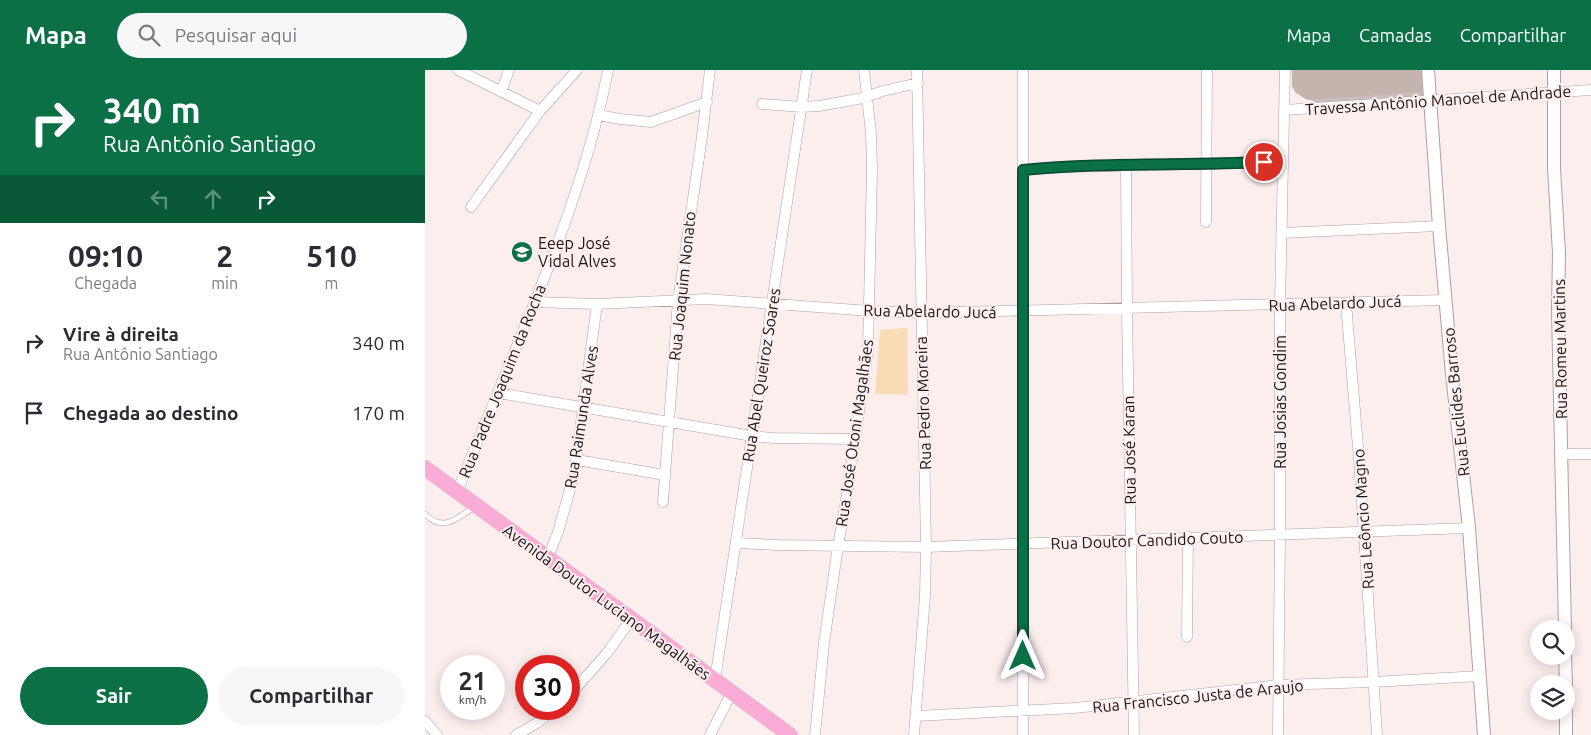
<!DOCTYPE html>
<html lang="pt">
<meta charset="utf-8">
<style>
:root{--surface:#fff;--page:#f7f7f7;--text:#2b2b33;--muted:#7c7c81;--accent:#0c7047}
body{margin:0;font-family:Ubuntu,sans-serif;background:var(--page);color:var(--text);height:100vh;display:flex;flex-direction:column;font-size:19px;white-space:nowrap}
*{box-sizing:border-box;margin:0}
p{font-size:16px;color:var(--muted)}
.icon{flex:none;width:28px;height:28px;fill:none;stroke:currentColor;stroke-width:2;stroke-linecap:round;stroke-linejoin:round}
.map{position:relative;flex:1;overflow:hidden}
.side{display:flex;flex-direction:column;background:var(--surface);width:425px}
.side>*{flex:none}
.top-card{background:#0c7047;color:#fff;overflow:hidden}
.controls{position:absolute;left:1105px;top:550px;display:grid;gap:10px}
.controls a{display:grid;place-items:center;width:45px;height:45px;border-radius:50%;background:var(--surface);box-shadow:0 2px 12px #0003;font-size:25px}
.speed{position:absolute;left:15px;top:585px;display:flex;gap:10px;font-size:25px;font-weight:700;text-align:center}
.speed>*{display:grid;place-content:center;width:65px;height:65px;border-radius:50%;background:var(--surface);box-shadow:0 2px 12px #0003;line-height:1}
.speed small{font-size:12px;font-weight:400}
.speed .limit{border:8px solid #d22;background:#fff;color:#111}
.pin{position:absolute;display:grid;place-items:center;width:42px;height:42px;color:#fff;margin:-21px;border:2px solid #fff;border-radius:50%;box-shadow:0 1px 5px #0007}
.me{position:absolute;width:55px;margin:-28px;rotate:0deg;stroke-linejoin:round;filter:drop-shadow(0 0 4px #0008)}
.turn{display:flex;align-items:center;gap:18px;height:105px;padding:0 20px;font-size:22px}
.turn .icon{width:65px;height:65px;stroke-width:2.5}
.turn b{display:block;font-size:35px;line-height:42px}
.lanes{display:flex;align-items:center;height:48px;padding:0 20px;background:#0003;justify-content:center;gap:25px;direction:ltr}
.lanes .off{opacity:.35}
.eta{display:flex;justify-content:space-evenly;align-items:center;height:85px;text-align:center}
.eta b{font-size:30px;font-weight:700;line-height:35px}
.action{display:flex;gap:10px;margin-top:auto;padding:10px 20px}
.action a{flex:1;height:58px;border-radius:30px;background:var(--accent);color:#fff;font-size:20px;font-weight:700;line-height:58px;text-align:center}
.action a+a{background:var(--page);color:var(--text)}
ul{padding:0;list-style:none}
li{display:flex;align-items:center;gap:15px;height:70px;padding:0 20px}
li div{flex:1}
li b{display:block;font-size:19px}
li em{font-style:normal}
header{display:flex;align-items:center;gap:30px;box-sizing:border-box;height:70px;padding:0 25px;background:var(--accent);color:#fff}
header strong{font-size:24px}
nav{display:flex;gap:28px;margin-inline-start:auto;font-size:18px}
.search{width:350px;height:45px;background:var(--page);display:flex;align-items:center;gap:12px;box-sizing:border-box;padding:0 18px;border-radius:28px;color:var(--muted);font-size:19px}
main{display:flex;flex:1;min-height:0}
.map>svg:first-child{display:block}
.green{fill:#f9dcb6}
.shadow{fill:#0003}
.building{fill:#c3b4ad}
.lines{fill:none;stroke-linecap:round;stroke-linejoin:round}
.service-casing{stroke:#b09f9f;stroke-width:6}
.minor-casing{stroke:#b09f9f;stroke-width:11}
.tertiary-casing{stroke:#b09f9f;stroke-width:14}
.primary-casing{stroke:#d2d0d0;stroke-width:16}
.service{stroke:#fff;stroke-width:5}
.minor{stroke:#fff;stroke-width:10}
.tertiary{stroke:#fff;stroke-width:12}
.primary{stroke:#faacd7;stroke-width:15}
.route-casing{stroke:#08492e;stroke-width:12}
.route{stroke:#0c7047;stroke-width:9}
.labels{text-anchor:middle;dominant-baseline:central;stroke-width:4;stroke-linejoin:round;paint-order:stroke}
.street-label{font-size:16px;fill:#1c1616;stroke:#fdeeee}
.poi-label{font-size:16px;fill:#1c1616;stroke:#fdeeee;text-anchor:start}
</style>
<header>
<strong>Mapa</strong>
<div class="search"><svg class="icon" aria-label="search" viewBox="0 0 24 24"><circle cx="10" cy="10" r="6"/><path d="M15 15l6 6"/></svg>Pesquisar aqui</div>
<nav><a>Mapa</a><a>Camadas</a><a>Compartilhar</a></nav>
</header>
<main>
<section class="side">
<div class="top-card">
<div class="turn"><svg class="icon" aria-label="right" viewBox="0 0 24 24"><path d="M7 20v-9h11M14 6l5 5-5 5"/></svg><div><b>340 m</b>Rua Antônio Santiago</div></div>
<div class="lanes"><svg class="icon off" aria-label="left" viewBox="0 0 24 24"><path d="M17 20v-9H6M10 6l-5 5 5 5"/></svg><svg class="icon off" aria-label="ahead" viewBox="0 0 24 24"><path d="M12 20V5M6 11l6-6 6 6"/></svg><svg class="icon" aria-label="right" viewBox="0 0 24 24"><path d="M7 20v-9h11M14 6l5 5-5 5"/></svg></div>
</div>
<div class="eta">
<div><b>09:10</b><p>Chegada</p></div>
<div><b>2</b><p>min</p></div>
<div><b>510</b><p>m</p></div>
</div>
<ul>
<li><svg class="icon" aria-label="right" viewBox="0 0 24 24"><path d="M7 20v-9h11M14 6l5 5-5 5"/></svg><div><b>Vire à direita</b><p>Rua Antônio Santiago</p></div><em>340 m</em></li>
<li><svg class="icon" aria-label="arrive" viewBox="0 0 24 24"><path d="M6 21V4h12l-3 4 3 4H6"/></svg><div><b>Chegada ao destino</b></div><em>170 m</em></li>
</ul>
<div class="action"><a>Sair</a><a>Compartilhar</a></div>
</section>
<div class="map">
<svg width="1166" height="665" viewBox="0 0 1166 665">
<rect width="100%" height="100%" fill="#fdeeee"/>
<!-- green -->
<path class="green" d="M482,258L483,325L450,324L455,260Z"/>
<!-- shadow -->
<path class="shadow" d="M869,0H1005L1008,28L894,35L871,21Z"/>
<!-- building -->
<path class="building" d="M867,0H995L997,22L882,30L870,22L867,16Z"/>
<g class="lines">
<!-- service casing -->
<g class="service-casing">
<path id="service" d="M0,444C18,463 33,448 50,436"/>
</g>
<!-- minor casing -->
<g class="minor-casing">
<path id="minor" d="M33,0L115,41
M598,0V665
M76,22L84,0
M337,34L377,37L394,36L438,28L458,21L493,13
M859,40L1166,20
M173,45L195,49L226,52L282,32
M701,95L702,239L709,665
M598,100L640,97L781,94L858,90
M46,137L115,41L152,0
M781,152L782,0
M856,163L1014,156
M110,232L172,234L281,229L445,241L496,243L1021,230
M921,233L934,389L952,665
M73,323L327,366L348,368L430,369
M1137,384H1166
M152,390L240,405
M32,422C53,372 73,321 94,271C130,183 165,94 183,0
M238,432L253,231L276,74L285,0
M311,473L352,475L501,477L1044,458
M123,487L133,462L149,405L172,234
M762,567L763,467
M290,610L382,0
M144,626L182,583L207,548
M491,646L650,638L853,615L948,612L1055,606
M0,651L12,665
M91,665L112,653L130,639
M285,665L307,622
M390,665L399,573L413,476L423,418L443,280L447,99L446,63L439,0
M489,665L500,526L501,477L492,0
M853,665L855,465V234L860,0"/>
</g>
<!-- tertiary casing -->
<g class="tertiary-casing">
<path id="tertiary" d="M1003,0L1014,156L1027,304L1044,458L1059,665
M1129,0V98L1134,183L1133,239L1140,559
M1140,586L1141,614
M1141,641V665"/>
</g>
<!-- primary casing -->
<g class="primary-casing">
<path id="primary" d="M0,398L365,665"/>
</g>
<!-- service -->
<use href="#service" class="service"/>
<!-- minor -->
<use href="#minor" class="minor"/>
<!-- tertiary -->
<use href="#tertiary" class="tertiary"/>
<!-- primary -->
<use href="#primary" class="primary"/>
</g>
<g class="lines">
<!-- route casing -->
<g class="route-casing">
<path id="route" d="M598,586V100C678,92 759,96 839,92"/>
</g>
<!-- route -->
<use href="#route" class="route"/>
</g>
<!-- icons -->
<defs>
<g id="university-disc" transform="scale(1.125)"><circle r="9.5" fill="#0c7047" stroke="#fdeeee"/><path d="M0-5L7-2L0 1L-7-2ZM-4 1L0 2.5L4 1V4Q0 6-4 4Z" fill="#fff"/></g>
</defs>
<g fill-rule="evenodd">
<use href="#university-disc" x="97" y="182"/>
</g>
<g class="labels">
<!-- street labels -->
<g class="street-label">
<text transform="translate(1013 30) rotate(-4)">Travessa Antônio Manoel de Andrade</text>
<text transform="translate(257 216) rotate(-84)">Rua Joaquim Nonato</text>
<text transform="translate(910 233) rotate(-2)">Rua Abelardo Jucá</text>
<text transform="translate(505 241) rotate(1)">Rua Abelardo Jucá</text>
<text transform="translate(1135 279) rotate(-91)">Rua Romeu Martins</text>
<text transform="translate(336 305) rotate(-81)">Rua Abel Queiroz Soares</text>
<text transform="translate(77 311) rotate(-68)">Rua Padre Joaquim da Rocha</text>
<text transform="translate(855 332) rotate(-90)">Rua Josias Gondim</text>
<text transform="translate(1031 332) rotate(-96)">Rua Euclides Barroso</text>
<text transform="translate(498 333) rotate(-92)">Rua Pedro Moreira</text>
<text transform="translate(156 347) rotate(-81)">Rua Raimunda Alves</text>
<text transform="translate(429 363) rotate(-82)">Rua José Otoni Magalhães</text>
<text transform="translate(704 380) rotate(-91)">Rua José Karan</text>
<text transform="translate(938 449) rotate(-94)">Rua Leôncio Magno</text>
<text transform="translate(722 470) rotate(-2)">Rua Doutor Candido Couto</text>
<text transform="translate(182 532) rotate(36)">Avenida Doutor Luciano Magalhães</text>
<text transform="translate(773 626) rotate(-6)">Rua Francisco Justa de Araujo</text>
</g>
<!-- poi labels -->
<g class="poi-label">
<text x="113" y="173">Eeep José<tspan x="113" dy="18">Vidal Alves</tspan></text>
</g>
</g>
</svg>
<div class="controls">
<a><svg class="icon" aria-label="search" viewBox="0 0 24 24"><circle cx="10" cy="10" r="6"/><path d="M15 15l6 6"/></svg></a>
<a><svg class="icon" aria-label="layers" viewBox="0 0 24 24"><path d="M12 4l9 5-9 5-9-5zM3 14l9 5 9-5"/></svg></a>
</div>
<div class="speed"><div>21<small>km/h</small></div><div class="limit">30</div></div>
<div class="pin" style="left:839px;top:92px;background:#d93025"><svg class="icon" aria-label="arrive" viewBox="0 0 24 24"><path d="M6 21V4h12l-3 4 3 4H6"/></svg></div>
<svg class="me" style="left:598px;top:586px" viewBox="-20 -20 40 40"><path d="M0-17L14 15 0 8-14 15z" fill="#0c7047" stroke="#fff" stroke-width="4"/></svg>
</div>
</main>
